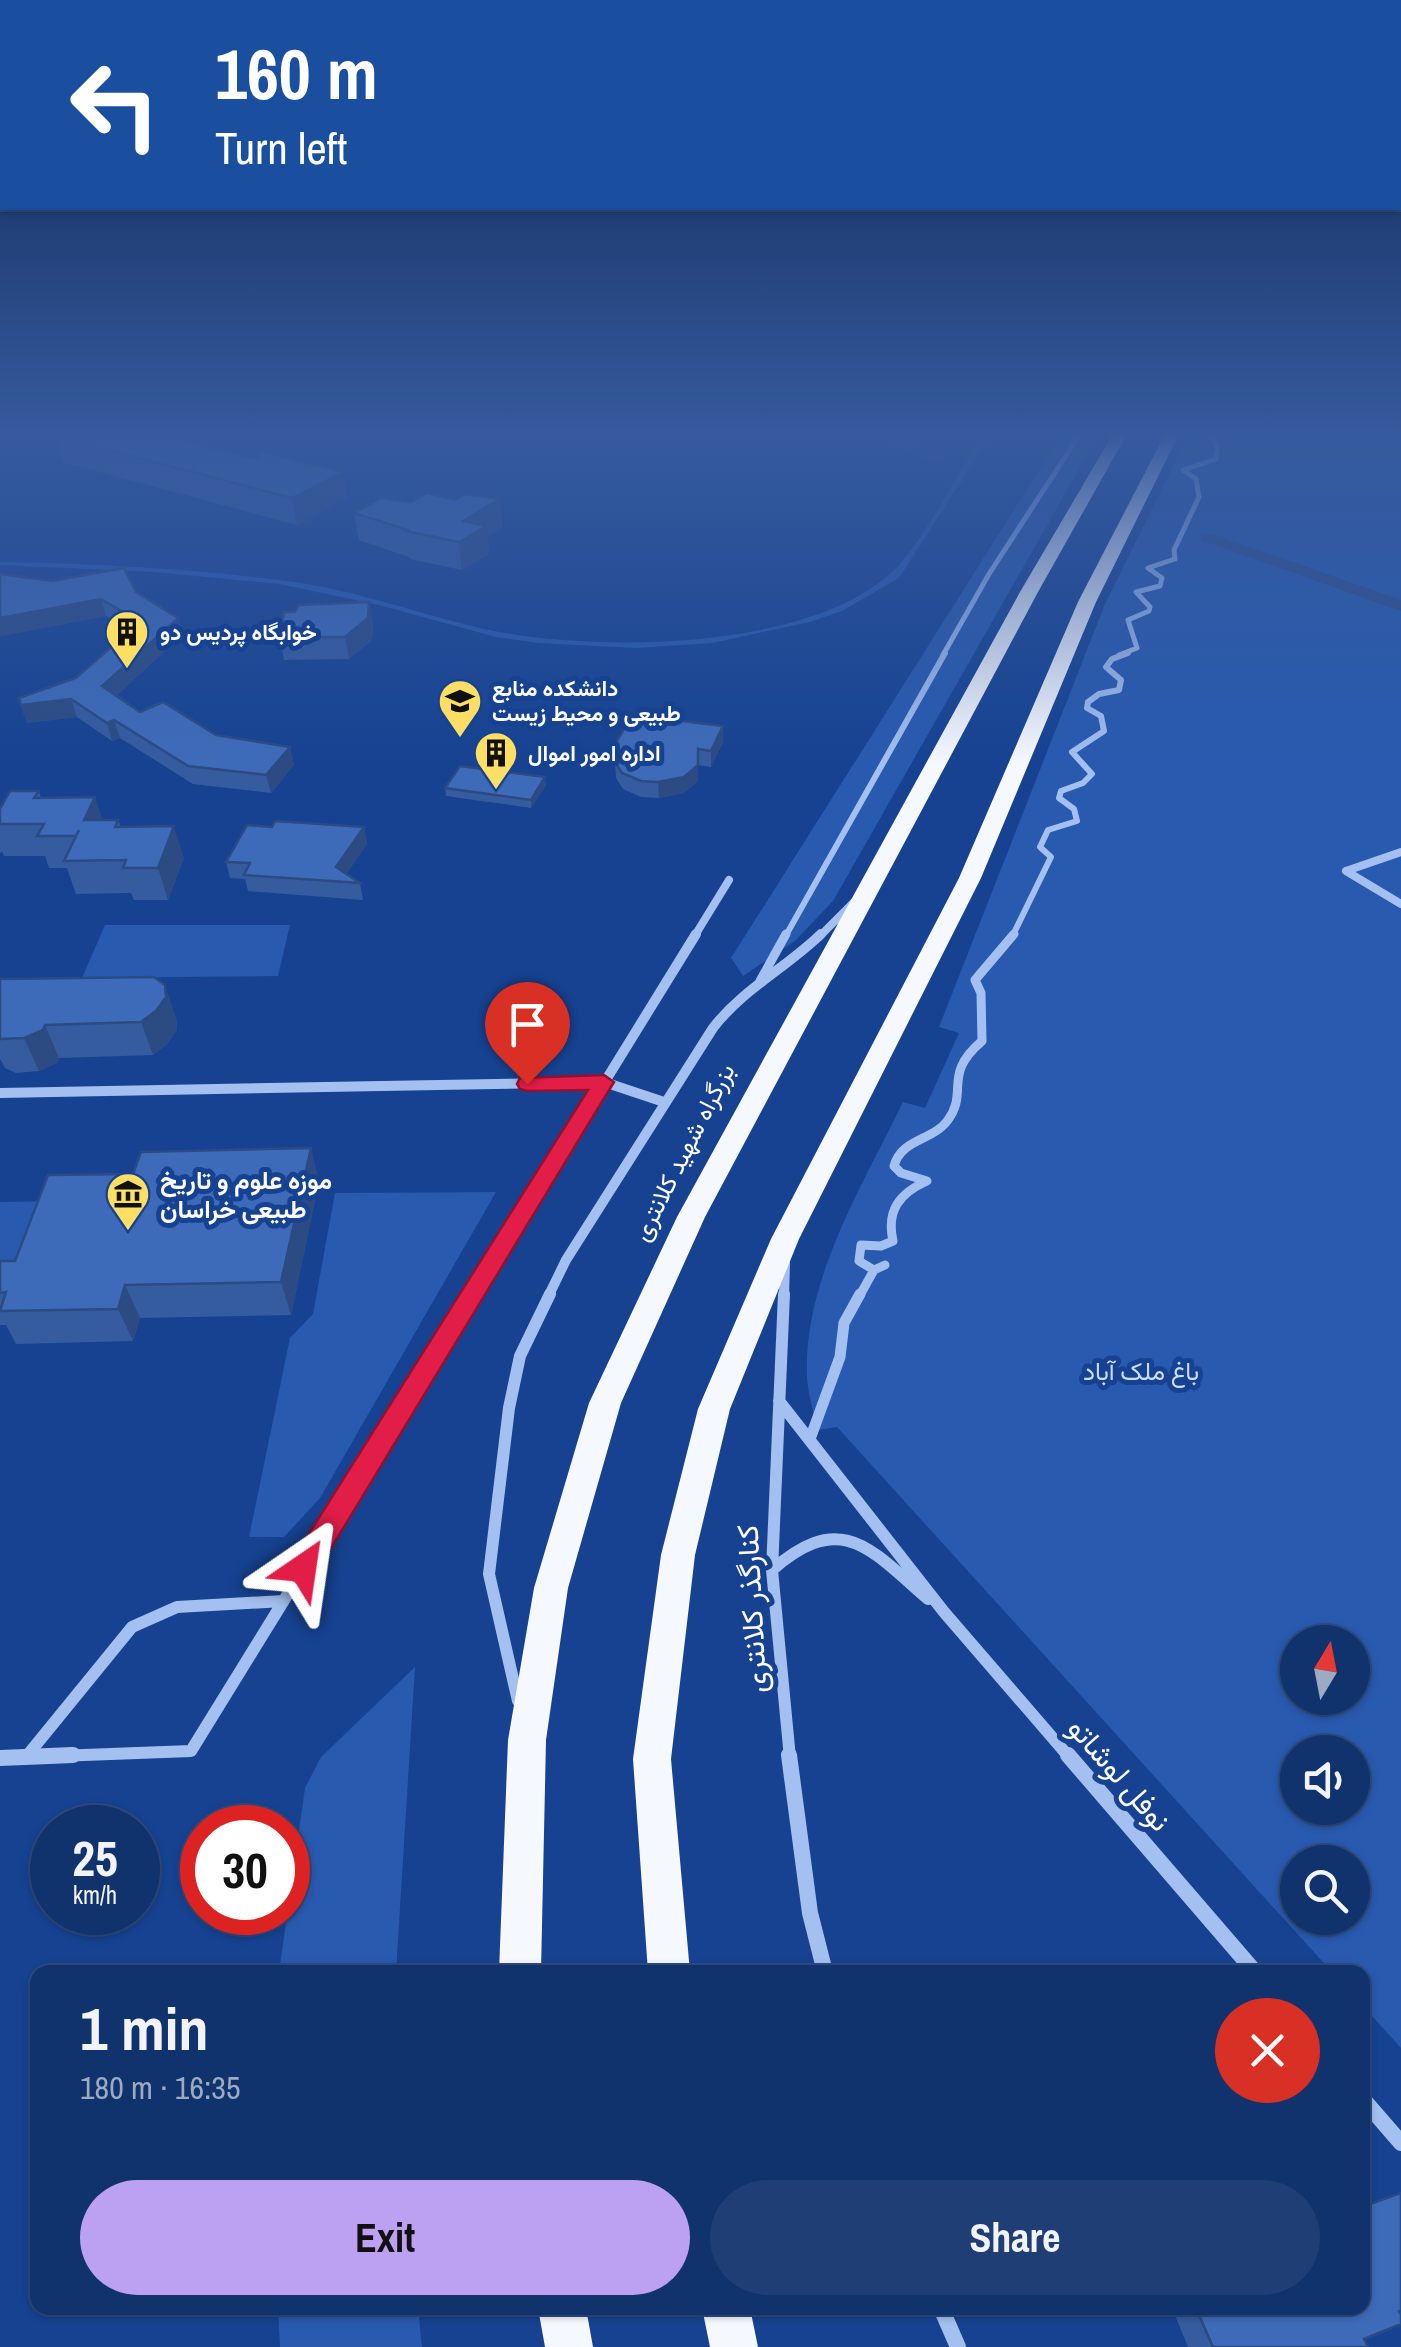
<!DOCTYPE html>
<meta charset="utf-8">
<style>
:root{--surface:#10326d;--page:#1e3e75;--text:#f1f3f6;--muted:#9caac2;--line:#304d80;--accent:#bca0f2}
body{margin:0;font-family:"Archivo Narrow",Vazirmatn,sans-serif;background:var(--page);color:var(--text);height:100vh;display:flex;flex-direction:column;font-size:38px;white-space:nowrap}
*{box-sizing:border-box;margin:0}
p{font-size:32px;color:var(--muted)}
.icon{flex:none;width:55px;height:55px;fill:none;stroke:currentColor;stroke-width:2;stroke-linecap:round;stroke-linejoin:round}
.map{position:relative;flex:1;overflow:hidden}
.details{position:absolute;left:30px;top:1965px;width:1340px;height:350px;display:flex;flex-direction:column;background:var(--surface);border-radius:20px;box-shadow:0 2px 8px #0004,0 0 0 2px var(--line)}
.details>*{flex:none}
.top-card{position:absolute;left:0px;top:0px;width:1402px;height:210px;box-shadow:0 2px 8px #0004,0 0 0 2px var(--line);background:#1a4fa0;color:#fff;overflow:hidden}
.needle{width:65px;rotate:10deg}
.fabs{position:absolute;left:1280px;top:1625px;display:grid;gap:20px}
.fabs a{display:grid;place-items:center;width:90px;height:90px;border-radius:50%;background:var(--surface);box-shadow:0 2px 8px #0004,0 0 0 2px var(--line);font-size:50px}
.speed{position:absolute;left:30px;top:1805px;display:flex;gap:20px;font-size:50px;font-weight:700;text-align:center}
.speed>*{display:grid;place-content:center;width:130px;height:130px;border-radius:50%;background:var(--surface);box-shadow:0 2px 8px #0004,0 0 0 2px var(--line);line-height:1}
.speed small{font-size:25px;font-weight:400}
.speed .limit{border:15px solid #d22;background:#fff;color:#111}
.pin{position:absolute;display:grid;place-items:center;width:85px;height:85px;color:#fff;margin:-102px -42px;border-radius:50% 50% 50% 0;rotate:-45deg;box-shadow:0 0 10px #0007}
.pin .icon{rotate:45deg}
.me{position:absolute;width:110px;margin:-55px;rotate:32deg;stroke-linejoin:round;filter:drop-shadow(0 0 8px #0008)}
.turn{display:flex;align-items:center;gap:35px;height:210px;padding:0 50px;font-size:45px}
.turn .icon{width:130px;height:130px;stroke-width:2.5}
.turn b{display:block;font-size:70px;line-height:85px}
.round{display:grid;place-items:center;flex:none;width:105px;height:105px;border-radius:52px;background:var(--page)}
.head{display:flex;align-items:center;justify-content:space-between;height:170px;padding:0 50px}
h1{font-size:60px;font-weight:700;line-height:75px}
.primary-button{display:flex;gap:20px;margin-top:auto;padding:20px 50px}
.primary-button a{flex:1;height:115px;border-radius:60px;background:var(--accent);color:#111;font-size:40px;font-weight:700;line-height:115px;text-align:center}
.primary-button a+a{background:var(--page);color:var(--text)}
.map>svg:first-child{display:block}
.green{fill:#285aaf;fill-rule:evenodd}
.lines{fill:none;stroke-linecap:round;stroke-linejoin:round}
.canal{fill:#2e4e89;fill-rule:evenodd}
.pedestrian-far3{stroke:#a4c0f0;stroke-width:5}
.pedestrian-far2{stroke:#a4c0f0;stroke-width:6}
.pedestrian-far1{stroke:#a4c0f0;stroke-width:9}
.pedestrian{stroke:#a4c0f0;stroke-width:11}
.minor-far3{stroke:#a4c0f0;stroke-width:8}
.minor-far2{stroke:#a4c0f0;stroke-width:10}
.minor-far1{stroke:#a4c0f0;stroke-width:12}
.minor{stroke:#a4c0f0;stroke-width:16}
.trunk{fill:#f6f8ff;fill-rule:evenodd}
.wall{fill:#355c9f}
.shaded-wall{fill:#2b4b82}
.building{fill:#3e6bb9;stroke:#2b4b82;stroke-width:2.5}
.route{fill:#e11d48;stroke:#92132f;stroke-width:2.5}
.labels{text-anchor:middle;dominant-baseline:central;stroke-width:10;stroke-linejoin:round;paint-order:stroke}
.far-poi-label{font-size:22px;font-weight:bold;fill:#fff;stroke:#164291;text-anchor:start}
.street-label{font-size:25px;fill:#fff;stroke:#164291}
.poi-label{font-size:25px;font-weight:bold;fill:#fff;stroke:#164291;text-anchor:start}
.park-label{font-size:25px;fill:#caddfb;stroke:#164291}
.near-street-label{font-size:30px;fill:#fff;stroke:#164291}
</style>
<div class="map">
<svg width="1401" height="2347" viewBox="0 0 1401 2347">
<rect width="100%" height="100%" fill="#164291"/>
<!-- green -->
<path class="green" d="M982,434H992L899,578L842,611L810,622L712,643L635,648L539,643L496,637L379,605L280,584L154,572L0,565V562H7C103,564 199,569 295,582C363,592 427,617 494,631C601,652 804,650 890,574C920,548 959,471 982,434Z
M1062,434H1099L833,901L795,941L743,976L731,958Z
M1189,434H1401V2048L1363,2006L1362,1972H1332L837,1427L818,1430C814,1413 808,1395 807,1377C803,1280 862,1187 903,1102L925,1108L959,1033L939,1027L1105,604ZM1298,1642H1352V1698H1298ZM1298,1752H1352V1808H1298ZM1298,1862H1352V1918H1298Z
M105,925H290L278,976L82,978Z
M496,1192L320,1498L284,1537H249L290,1338L313,1314L335,1193Z
M60,1201L0,1290V1202Z
M415,1667L396,1972H279L305,1788L321,1757Z
M278,2308H418L422,2347H280Z"/>
<g class="lines">
<!-- canal -->
<path class="canal" d="M873,434H892L947,460L935,463Z
M1201,534H1213L1401,600V611L1201,540Z"/>
<!-- pedestrian-far3 -->
<path class="pedestrian-far3" d="M943,655L989,574L1080,434
M1119,655L1137,648L1128,620L1149,611L1150,607L1136,592L1160,586L1162,578L1148,568L1175,559L1174,550L1199,497L1196,479L1183,470L1216,459L1217,448L1211,434"/>
<!-- pedestrian-far2 -->
<path class="pedestrian-far2" d="M785,937L945,653
M1012,937L1051,857L1040,847L1048,830L1077,821L1074,809L1059,798L1061,791L1083,783L1092,774L1072,752L1104,731L1101,716L1087,708L1088,702L1099,694L1119,690L1121,680L1106,667L1112,659L1128,653"/>
<!-- pedestrian-far1 -->
<path class="pedestrian-far1" d="M760,981L786,934
M874,1270L859,1261L861,1245L881,1246L893,1241C886,1210 900,1193 927,1181L901,1173L894,1166C902,1138 933,1141 948,1120C969,1091 942,1075 982,1041L981,993L975,980L1014,934
M859,1297L874,1270L885,1265"/>
<!-- pedestrian -->
<path class="pedestrian" d="M810,1439L840,1357L844,1323L860,1294"/>
<!-- minor-far3 -->
<path class="minor-far3" d="M1346,871L1401,904
M1346,871L1401,852
M694,937L729,880
M819,937L854,902"/>
<!-- minor-far2 -->
<path class="minor-far2" d="M0,1093L604,1082L664,1102
M472,1297L696,934
M548,1297L566,1260L713,1028C743,989 786,968 821,934
M784,1297L785,1263"/>
<!-- minor-far1 -->
<path class="minor-far1" d="M784,1294L772,1570L790,1758
M779,1401L944,1612L1070,1758
M772,1570C842,1509 870,1549 928,1599
M518,1701L489,1574L509,1408L520,1356L550,1294
M26,1757L132,1627L177,1607L283,1601
M4,1758L191,1751L473,1294"/>
<!-- minor -->
<path class="minor" d="M789,1755L810,1913L825,1972
M1068,1755L1255,1972
M0,1758L73,1755
M1362,2098L1401,2143
M941,2308L958,2347"/>
<!-- trunk -->
<path class="trunk" d="M1113,434H1127L1038,592L705,1217L621,1403L568,1588L546,1740L541,1972H499L508,1740L534,1588L589,1403L677,1217L1020,592Z
M1165,434H1179L1096,602L981,878L799,1239L730,1409L695,1555L671,1759L690,1972H648L633,1759L661,1555L698,1409L771,1239L959,878L1078,602Z
M538,2308H586L593,2347H545Z
M702,2308H750L758,2347H710Z"/>
</g>
<!-- wall -->
<path class="wall" d="M55,436L257,459L343,472L347,499L297,525L63,462Z
M500,499L502,527L487,536L489,554L462,570L410,559L409,557L359,540L354,513L411,502Z
M0,574L136,592L178,618L182,635L116,696L140,712L216,735L290,747L294,765L271,793L193,784L120,738L112,741L77,717L27,723L21,705L76,678L130,630L106,616L1,636L0,632Z
M373,624L372,640L349,659L284,660L280,637Z
M723,742L711,767L698,765V781L684,793L659,798L641,797L623,789L616,778L615,762Z
M545,777L546,785L531,808L446,796L445,788Z
M39,791L41,798L95,797L102,820H118L121,827L184,858L168,900H134L131,893L76,894L67,868H49L45,856H4L2,851L0,854V809Z
M272,827H364L367,844L346,874L360,883L363,900L248,891L245,879L230,878L226,862Z
M0,979L176,1017L177,1030L167,1044L153,1055L59,1058L57,1063L39,1071L16,1073L5,1068L0,1059Z
M319,1181L291,1315L140,1318L133,1341L16,1344L6,1325H0V1261H15Z
M1172,2308H1362L1364,2339L1368,2347H1188Z"/>
<!-- shaded-wall -->
<path class="shaded-wall" d="M343,472L347,499L297,525L292,498Z
M500,499L502,527L487,536L489,554L462,570L459,542L463,521Z
M101,599L106,616L1,636L0,632V618Z
M369,602L373,624L372,640L349,659L345,637Z
M178,618L182,635L107,704L102,686Z
M71,699L77,717L27,723L21,705Z
M114,720L120,738L112,741L107,723Z
M723,726V742L711,767V751Z
M290,747L294,765L271,793L266,775Z
M698,749V781L684,793L659,798L658,782Z
M545,777L546,785L531,808V800Z
M95,797L105,829L84,820Z
M174,826L184,858L168,900L158,868Z
M364,827L367,844L340,884L336,867Z
M165,985L176,1017L177,1030L167,1044L153,1055L141,1022Z
M45,1025L59,1058L57,1063L39,1071L24,1038Z
M311,1148L319,1181L291,1315L281,1282Z
M125,1285L140,1318L133,1341L118,1309Z"/>
<!-- building -->
<path class="building" d="M59,434H157L257,459L258,450L343,472L292,498L55,436Z
M427,493L456,500L464,494L500,499L463,521L486,526L459,542L406,531L408,530L354,513L381,498L411,502Z
M124,568L136,592L178,618L102,686L140,712L163,702L216,735L290,747L266,775L188,766L114,720L107,723L71,699L21,705L19,698L76,678L140,622L101,599L0,618V574L52,581Z
M369,602L368,618L345,637H280L284,612H295L299,605Z
M632,715L723,726L711,751L698,749V765L684,777L658,782L641,781L622,773L615,762L616,743Z
M460,766L545,777L531,800L445,788Z
M10,791H39L34,798L95,797L84,820H118L115,827L174,826L158,868H123L126,860L64,861L79,830L76,836H37L44,824H0V809Z
M275,821L364,827L336,867L360,883L244,875L250,863L226,862L247,825L272,827Z
M154,977L165,985L166,997L156,1011L141,1022L45,1025L43,1030L24,1038L0,1039V979Z
M311,1148L281,1282L125,1285L118,1309L0,1311L6,1292L0,1293V1261H15L48,1175L133,1174L141,1152Z
M1401,2193V2310L1399,2311L1401,2315V2324L1364,2339L1368,2347H1213L1196,2308H1362V2207Z"/>
<!-- sky -->
<linearGradient id="sky" x2="0" y2="1"><stop stop-color="#0c2450"/><stop offset="0.57" stop-color="#365a9d"/><stop offset="1" stop-color="#365a9d" stop-opacity="0"/></linearGradient>
<rect width="1401" height="763" fill="url(#sky)"/>
<!-- route -->
<path class="route" d="M604,1075L614,1082L313,1578L303,1581L293,1578L289,1568L293,1559L588,1090L527,1091L520,1089L517,1084L520,1078Z"/>
<!-- icons -->
<defs>
<g id="building-pin" transform="scale(2.25)"><path d="M0 17L-7.5 6A9.5 9.5 0 1 1 7.5 6Z" fill="#ffdf63" stroke="#164291"/><path d="M-4-6H4V6H1V3H-1V6H-4ZM-2.5-4.3h1.7v1.8h-1.7ZM.8-4.3h1.7v1.8H.8ZM-2.5-1h1.7V.8h-1.7ZM.8-1h1.7V.8H.8Z" fill="#111"/></g>
<g id="university-pin" transform="scale(2.25)"><path d="M0 17L-7.5 6A9.5 9.5 0 1 1 7.5 6Z" fill="#ffdf63" stroke="#164291"/><path d="M0-5L7-2L0 1L-7-2ZM-4 1L0 2.5L4 1V4Q0 6-4 4Z" fill="#111"/></g>
<g id="museum-pin" transform="scale(2.25)"><path d="M0 17L-7.5 6A9.5 9.5 0 1 1 7.5 6Z" fill="#ffdf63" stroke="#164291"/><path d="M0-6L6-3V-2H-6V-3ZM-5-1h2V3h-2ZM-1-1h2V3h-2ZM3-1h2V3H3ZM-6 4H6V6H-6Z" fill="#111"/></g>
</defs>
<g fill-rule="evenodd">
<use href="#building-pin" x="127" y="632"/>
<use href="#university-pin" x="460" y="701"/>
<use href="#building-pin" x="496" y="753"/>
<use href="#museum-pin" x="128" y="1194"/>
</g>
<g class="labels">
<!-- far-poi labels -->
<g class="far-poi-label">
<text x="160" y="632">خوابگاه پردیس دو</text>
<text x="492" y="688">دانشکده منابع<tspan x="492" dy="25">طبیعی و محیط زیست</tspan></text>
<text x="528" y="753">اداره امور اموال</text>
</g>
<!-- street labels -->
<g class="street-label">
<text transform="translate(683 1152) rotate(-63)">بزرگراه شهید کلانتری</text>
</g>
<!-- poi labels -->
<g class="poi-label">
<text x="160" y="1180">موزه علوم و تاریخ<tspan x="160" dy="29">طبیعی خراسان</tspan></text>
</g>
<!-- park labels -->
<g class="park-label">
<text x="1141" y="1371">باغ ملک آباد</text>
</g>
<!-- near-street labels -->
<g class="near-street-label">
<text transform="translate(751 1609) rotate(-93)">کنارگذر کلانتری</text>
<text transform="translate(1120 1774) rotate(49)">نوفل لوشاتو</text>
</g>
</g>
</svg>
<div class="fabs">
<a><svg class="needle" viewBox="-14 -14 28 28"><path d="M0-13l5 13h-10z" fill="#e53935"/><path d="M0 13l5-13h-10z" fill="#9caac2"/></svg></a>
<a><svg class="icon" aria-label="sound" viewBox="0 0 24 24"><path d="M4 9h4l5-4v14l-5-4H4zM17 9q2 3 0 6"/></svg></a>
<a><svg class="icon" aria-label="search" viewBox="0 0 24 24"><circle cx="10" cy="10" r="6"/><path d="M15 15l6 6"/></svg></a>
</div>
<div class="speed"><div>25<small>km/h</small></div><div class="limit">30</div></div>
<div class="pin" style="left:527px;top:1084px;background:#d93025"><svg class="icon" aria-label="arrive" viewBox="0 0 24 24"><path d="M6 21V4h12l-3 4 3 4H6"/></svg></div>
<svg class="me" style="left:303px;top:1568px" viewBox="-20 -20 40 40"><path d="M0-17L14 15 0 8-14 15z" fill="#e11d48" stroke="#fff" stroke-width="4"/></svg>
<div class="top-card">
<div class="turn"><svg class="icon" aria-label="left" viewBox="0 0 24 24"><path d="M17 20v-9H6M10 6l-5 5 5 5"/></svg><div><b>160 m</b>Turn left</div></div>
</div>
<section class="details">
<div class="head"><div><h1>1 min</h1><p>180 m · 16:35</p></div><a class="round" style="background:#d93025;color:#fff"><svg class="icon" aria-label="close" viewBox="0 0 24 24"><path d="M6 6l12 12M18 6L6 18"/></svg></a></div>
<div class="primary-button"><a>Exit</a><a>Share</a></div>
</section>
</div>
